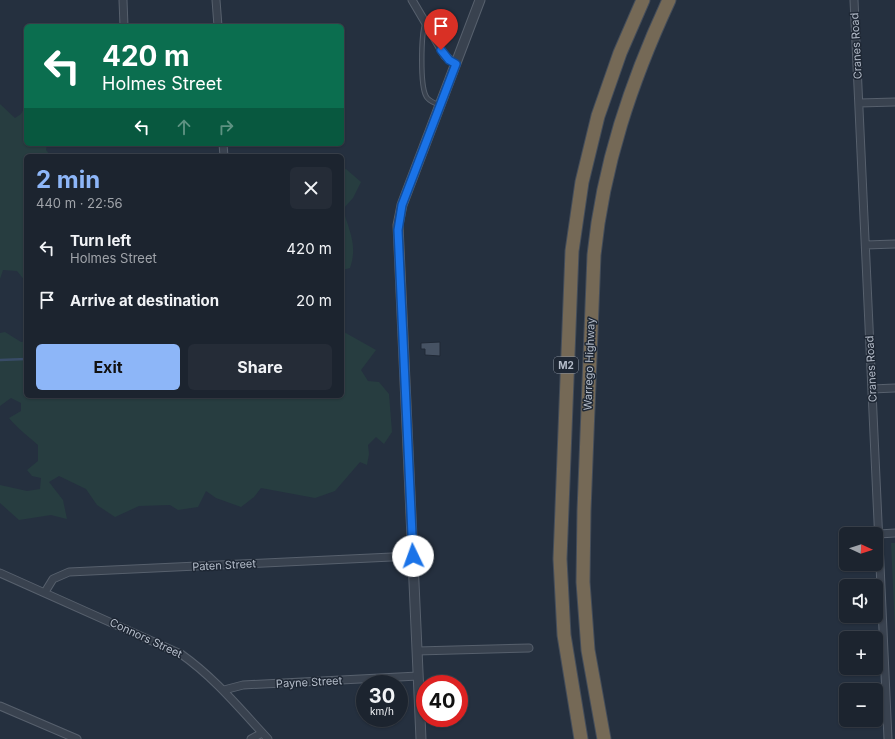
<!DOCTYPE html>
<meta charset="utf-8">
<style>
:root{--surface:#1c242f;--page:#252c37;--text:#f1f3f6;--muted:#a0a4aa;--line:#3a414b;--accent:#8db6f8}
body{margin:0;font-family:Inter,sans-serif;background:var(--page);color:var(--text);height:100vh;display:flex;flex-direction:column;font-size:15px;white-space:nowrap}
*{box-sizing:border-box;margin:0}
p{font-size:13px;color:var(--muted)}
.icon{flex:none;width:22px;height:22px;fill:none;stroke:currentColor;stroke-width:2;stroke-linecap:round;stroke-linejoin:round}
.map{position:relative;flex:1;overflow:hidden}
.panel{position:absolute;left:24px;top:154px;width:320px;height:244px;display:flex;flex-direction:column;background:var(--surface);border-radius:6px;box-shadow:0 1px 3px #0004,0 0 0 1px var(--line)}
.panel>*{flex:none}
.hud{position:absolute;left:24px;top:24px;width:320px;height:122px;border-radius:6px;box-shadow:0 1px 3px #0004,0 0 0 1px var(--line);background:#0b6e4f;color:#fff;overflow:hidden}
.needle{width:26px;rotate:93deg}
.buttons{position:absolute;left:839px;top:527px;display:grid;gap:8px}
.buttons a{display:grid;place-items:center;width:44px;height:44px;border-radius:6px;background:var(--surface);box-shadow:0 1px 3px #0004,0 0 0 1px var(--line);font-size:20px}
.speed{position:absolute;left:356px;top:675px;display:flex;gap:8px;font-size:20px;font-weight:700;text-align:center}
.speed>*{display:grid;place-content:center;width:52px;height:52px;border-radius:50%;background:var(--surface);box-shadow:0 1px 3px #0004,0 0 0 1px var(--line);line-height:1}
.speed small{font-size:10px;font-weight:400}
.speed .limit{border:6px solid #d22;background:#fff;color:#111}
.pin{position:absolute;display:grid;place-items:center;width:34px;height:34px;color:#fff;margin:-41px -17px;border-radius:50% 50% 50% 0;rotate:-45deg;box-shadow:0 0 4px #0007}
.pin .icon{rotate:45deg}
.me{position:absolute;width:44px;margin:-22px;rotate:357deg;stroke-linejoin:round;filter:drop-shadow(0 0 3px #0008)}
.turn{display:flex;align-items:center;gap:14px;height:84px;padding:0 12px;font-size:18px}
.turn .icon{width:52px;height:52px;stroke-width:2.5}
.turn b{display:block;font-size:28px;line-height:34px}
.lanes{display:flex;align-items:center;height:38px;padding:0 12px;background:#0003;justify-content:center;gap:20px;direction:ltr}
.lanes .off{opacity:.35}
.round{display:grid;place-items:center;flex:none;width:42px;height:42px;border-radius:6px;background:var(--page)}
.head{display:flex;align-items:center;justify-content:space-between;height:68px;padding:0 12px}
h1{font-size:24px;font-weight:700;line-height:30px;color:var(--accent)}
.action{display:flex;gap:8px;margin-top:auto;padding:8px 12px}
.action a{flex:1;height:46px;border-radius:6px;background:var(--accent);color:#111;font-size:16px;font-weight:700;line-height:46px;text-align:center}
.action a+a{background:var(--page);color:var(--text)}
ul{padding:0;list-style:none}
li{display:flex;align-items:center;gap:12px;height:52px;padding:0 12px}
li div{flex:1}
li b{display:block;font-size:15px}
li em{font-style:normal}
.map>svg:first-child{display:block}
.green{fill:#273d40}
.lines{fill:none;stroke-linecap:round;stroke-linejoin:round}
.stream{stroke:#394c67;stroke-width:2.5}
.building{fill:#465263;stroke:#202936}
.service-casing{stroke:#57606d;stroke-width:5.5}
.minor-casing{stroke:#57606d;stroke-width:9}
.tertiary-casing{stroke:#57606d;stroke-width:11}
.motorway-casing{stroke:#444d5a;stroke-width:15}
.service{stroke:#39424f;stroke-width:3.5}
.minor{stroke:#39424f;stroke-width:7}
.tertiary{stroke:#39424f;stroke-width:9}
.motorway{stroke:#756956;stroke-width:13}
.route-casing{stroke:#114b97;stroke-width:10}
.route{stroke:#1a73e8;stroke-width:7}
.labels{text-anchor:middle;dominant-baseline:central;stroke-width:3;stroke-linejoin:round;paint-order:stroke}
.shield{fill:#1e2734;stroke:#88909d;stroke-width:1}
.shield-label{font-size:10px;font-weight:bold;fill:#b5bdca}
.street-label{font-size:11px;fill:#b5bdca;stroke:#1e2734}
</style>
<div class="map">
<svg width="895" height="739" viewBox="0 0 895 739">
<rect width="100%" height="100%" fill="#25303f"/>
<!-- green -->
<path class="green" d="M0,104L15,118L21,114L26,105V144H47L46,150L51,156H26V282L17,271L3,270L0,279Z
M346,169L361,182L353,198L343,209C349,231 358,245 350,268L342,270V170Z
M342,324L344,332L376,350L361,370L368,381L379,382L389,394L392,432L384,444L376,437L368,445L369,454L367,465L360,462L335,491L315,498L261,488L254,497L241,507L216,498L206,491L198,507L178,510L170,505L139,506L115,517L97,505L86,489L59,476L49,482L63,500L67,519L51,515L19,520L0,503V485L27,491L40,489L41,478L32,476L27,470L38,461V445C28,436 18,429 9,418L21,411V403L11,398L0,406V333L5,332L21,342L26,341V396H342Z
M891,543H895V631Z"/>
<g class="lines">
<!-- stream -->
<path class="stream" d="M0,360L26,359"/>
</g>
<!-- building -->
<path class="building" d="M440,342V356L425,355V349H421V343Z"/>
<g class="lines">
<!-- service casing -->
<g class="service-casing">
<path id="service" d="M425,23C421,36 420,85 426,96C428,101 435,103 439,105"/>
</g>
<!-- minor casing -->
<g class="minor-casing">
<path id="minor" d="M123,0L124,26
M216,0L218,26
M412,0L445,56L456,64
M854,0L888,739
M859,103L895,102
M223,144L224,156
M866,245L895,244
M872,389L895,388
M879,534L895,533
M0,573L181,654C215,678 240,709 268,739
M45,592L53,579L69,572L413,556
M417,651L529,648
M224,690L243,685L418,676
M0,706L77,739
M251,739L262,733"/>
</g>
<!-- tertiary casing -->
<g class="tertiary-casing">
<path id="tertiary" d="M421,739L398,225L402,205L480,0"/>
</g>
<!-- motorway casing -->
<g class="motorway-casing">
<path id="motorway" d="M581,739L564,635L560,559L572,251L582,182L598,116L620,53L643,0
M604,739L588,650L583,582L584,511L594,255C603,165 631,82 669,0"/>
</g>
<!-- service -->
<use href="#service" class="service"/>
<!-- minor -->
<use href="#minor" class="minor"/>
<!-- tertiary -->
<use href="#tertiary" class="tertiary"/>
<!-- motorway -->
<use href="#motorway" class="motorway"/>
</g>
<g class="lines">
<!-- route casing -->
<g class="route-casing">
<path id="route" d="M413,556L398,230L402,205L456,64L449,60L441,50"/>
</g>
<!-- route -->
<use href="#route" class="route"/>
</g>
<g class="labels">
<!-- shield labels -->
<rect class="shield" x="554" y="357" width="24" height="16" rx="3"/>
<g class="shield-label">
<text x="566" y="365">M2</text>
</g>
<!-- street labels -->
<g class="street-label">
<text transform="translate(856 46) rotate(-93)">Cranes Road</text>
<text transform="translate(589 364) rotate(-88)">Warrego Highway</text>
<text transform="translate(871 369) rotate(-93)">Cranes Road</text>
<text transform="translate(224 565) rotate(-3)">Paten Street</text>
<text transform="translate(146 638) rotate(25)">Connors Street</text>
<text transform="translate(309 682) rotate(-3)">Payne Street</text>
</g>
</g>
</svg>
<div class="buttons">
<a><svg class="needle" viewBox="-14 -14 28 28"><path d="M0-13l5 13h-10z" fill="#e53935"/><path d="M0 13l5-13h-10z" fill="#a0a4aa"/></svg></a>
<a><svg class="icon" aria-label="sound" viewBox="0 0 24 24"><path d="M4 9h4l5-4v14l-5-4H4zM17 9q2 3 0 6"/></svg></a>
<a>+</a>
<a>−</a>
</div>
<div class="speed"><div>30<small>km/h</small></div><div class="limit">40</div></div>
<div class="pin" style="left:441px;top:50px;background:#d93025"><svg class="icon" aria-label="arrive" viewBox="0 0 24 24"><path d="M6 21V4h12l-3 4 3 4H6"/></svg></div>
<svg class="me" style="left:413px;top:556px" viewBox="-20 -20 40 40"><circle r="19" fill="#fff"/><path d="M0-13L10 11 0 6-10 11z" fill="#1a73e8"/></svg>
<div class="hud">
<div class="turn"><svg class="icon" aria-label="left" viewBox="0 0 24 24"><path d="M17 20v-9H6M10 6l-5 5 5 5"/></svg><div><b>420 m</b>Holmes Street</div></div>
<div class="lanes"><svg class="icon" aria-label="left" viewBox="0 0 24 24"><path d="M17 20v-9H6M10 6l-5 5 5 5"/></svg><svg class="icon off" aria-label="ahead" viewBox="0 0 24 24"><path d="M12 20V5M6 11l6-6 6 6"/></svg><svg class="icon off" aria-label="right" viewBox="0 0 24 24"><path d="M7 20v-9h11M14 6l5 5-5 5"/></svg></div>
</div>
<section class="panel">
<div class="head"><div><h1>2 min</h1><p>440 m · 22:56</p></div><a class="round"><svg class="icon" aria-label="close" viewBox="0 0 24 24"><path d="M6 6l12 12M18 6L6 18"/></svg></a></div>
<ul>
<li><svg class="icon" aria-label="left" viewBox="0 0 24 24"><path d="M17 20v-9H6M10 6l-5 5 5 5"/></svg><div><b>Turn left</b><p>Holmes Street</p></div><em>420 m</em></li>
<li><svg class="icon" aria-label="arrive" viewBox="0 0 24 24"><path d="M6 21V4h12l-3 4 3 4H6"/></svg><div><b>Arrive at destination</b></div><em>20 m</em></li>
</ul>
<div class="action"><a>Exit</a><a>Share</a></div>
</section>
</div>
